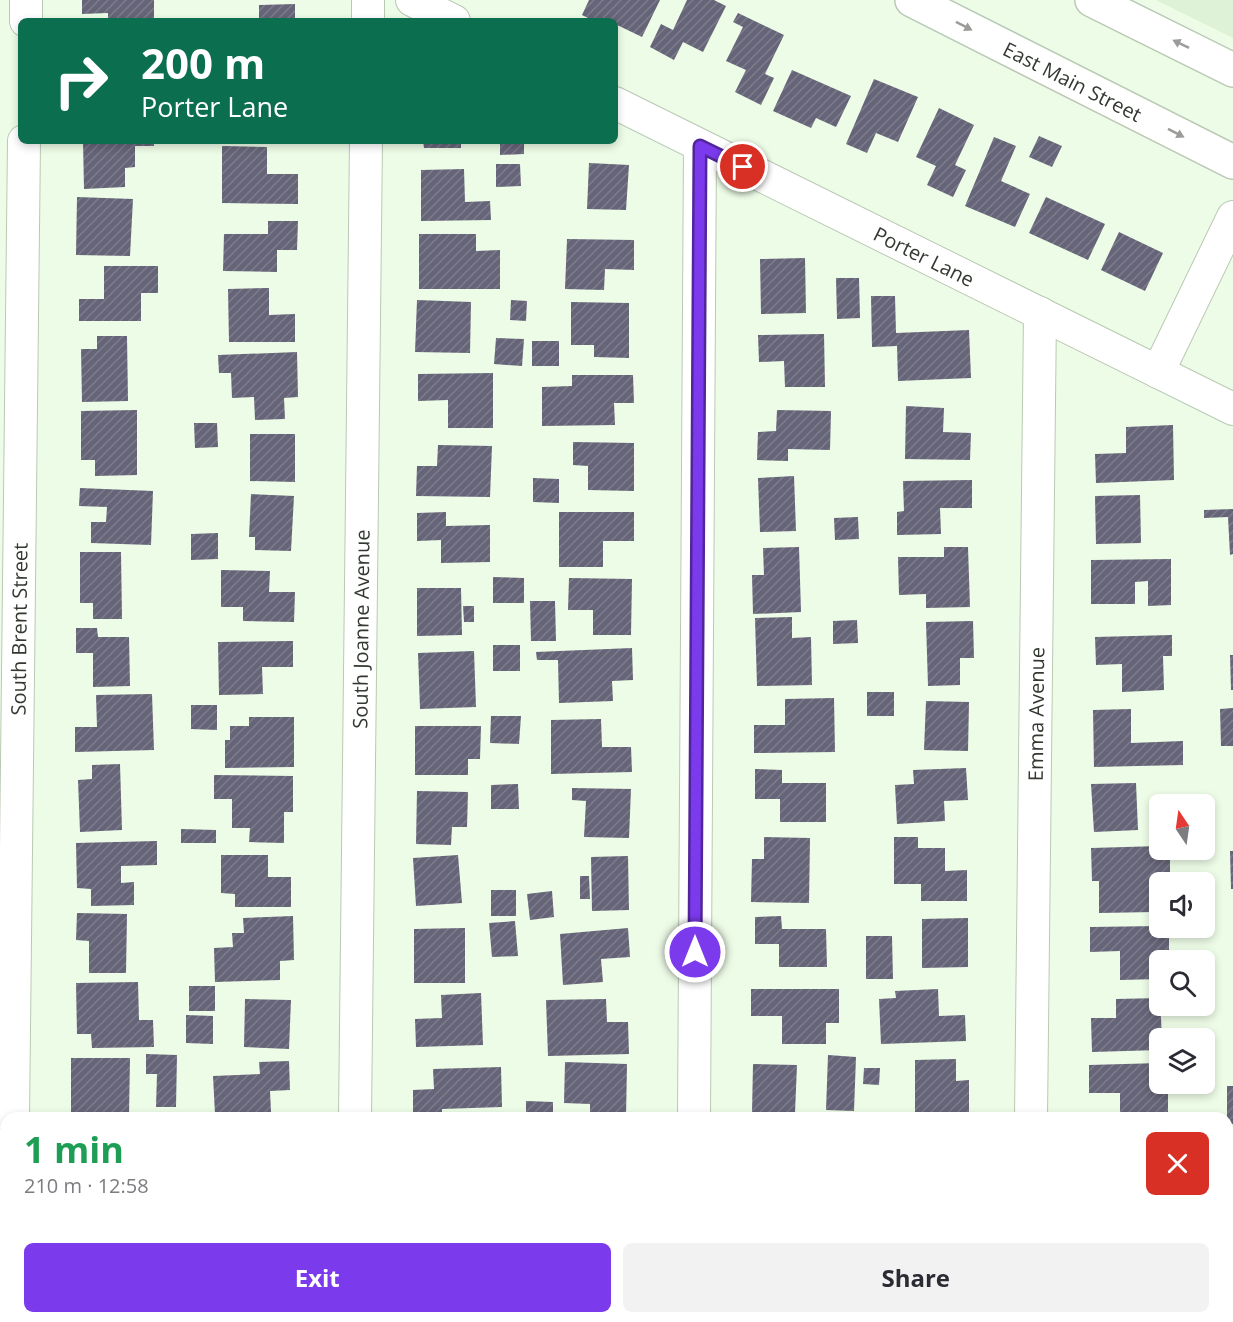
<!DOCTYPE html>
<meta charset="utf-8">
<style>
:root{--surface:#fff;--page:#f2f2f3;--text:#2b2b33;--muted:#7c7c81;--accent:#7c3aed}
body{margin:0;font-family:"Open Sans",sans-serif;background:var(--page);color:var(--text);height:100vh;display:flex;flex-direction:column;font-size:22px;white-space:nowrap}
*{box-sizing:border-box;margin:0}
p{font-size:20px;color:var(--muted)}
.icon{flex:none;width:33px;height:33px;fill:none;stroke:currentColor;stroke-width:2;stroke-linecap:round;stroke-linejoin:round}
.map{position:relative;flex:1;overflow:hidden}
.drawer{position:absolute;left:0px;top:1112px;width:1233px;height:212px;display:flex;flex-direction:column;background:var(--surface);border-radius:18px 18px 0 0;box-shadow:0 3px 9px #0003}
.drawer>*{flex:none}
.hud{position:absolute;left:18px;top:18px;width:600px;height:126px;border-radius:9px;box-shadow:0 3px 9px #0003;background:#0b6e4f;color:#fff;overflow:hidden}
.needle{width:39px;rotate:347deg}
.buttons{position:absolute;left:1149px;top:794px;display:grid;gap:12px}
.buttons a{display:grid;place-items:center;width:66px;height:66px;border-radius:9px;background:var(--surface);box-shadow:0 3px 9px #0003;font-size:30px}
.pin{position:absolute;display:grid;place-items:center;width:51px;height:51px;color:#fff;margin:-26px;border:3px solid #fff;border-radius:50%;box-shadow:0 2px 6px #0007}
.me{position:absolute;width:66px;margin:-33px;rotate:0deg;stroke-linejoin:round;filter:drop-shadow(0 0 4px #0008)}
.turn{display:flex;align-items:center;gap:21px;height:126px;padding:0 24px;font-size:27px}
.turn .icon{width:78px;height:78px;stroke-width:2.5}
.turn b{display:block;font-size:42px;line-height:51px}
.round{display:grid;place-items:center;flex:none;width:63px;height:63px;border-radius:9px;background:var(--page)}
.overview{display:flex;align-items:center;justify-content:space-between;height:102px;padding:0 24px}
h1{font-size:36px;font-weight:700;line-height:45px;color:#1e9e55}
.primary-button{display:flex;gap:12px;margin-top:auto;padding:12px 24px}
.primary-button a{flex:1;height:69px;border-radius:9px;background:var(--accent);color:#fff;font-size:24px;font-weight:700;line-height:69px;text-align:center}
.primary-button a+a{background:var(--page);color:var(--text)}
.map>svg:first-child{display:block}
.built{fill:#def2d7}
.building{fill:url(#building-hatch)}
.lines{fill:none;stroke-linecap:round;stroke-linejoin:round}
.street-casing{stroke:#bac9b4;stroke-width:34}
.primary-casing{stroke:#bac9b4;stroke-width:36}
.street{stroke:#fff;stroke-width:32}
.primary{stroke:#fff;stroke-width:33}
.oneway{fill:#999c98}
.route-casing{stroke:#51269a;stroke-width:15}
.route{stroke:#7c3aed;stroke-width:10}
.labels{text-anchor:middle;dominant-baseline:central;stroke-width:6;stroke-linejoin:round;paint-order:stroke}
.street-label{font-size:20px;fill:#333931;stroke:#fff}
</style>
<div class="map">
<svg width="1233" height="1322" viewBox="0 0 1233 1322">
<defs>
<pattern id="building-hatch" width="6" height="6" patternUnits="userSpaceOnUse" patternTransform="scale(1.5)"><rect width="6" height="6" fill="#666478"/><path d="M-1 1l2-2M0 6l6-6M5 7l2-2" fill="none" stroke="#7d7c8a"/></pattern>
</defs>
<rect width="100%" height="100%" fill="#edfce7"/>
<!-- built -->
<path class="built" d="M1156,0H1233V38L1229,36Z"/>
<!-- building -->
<path class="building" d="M82,0H154V21H108V13L82,14Z
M589,0H660L642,37L615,24V21H594L582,15Z
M687,0H714L726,6L703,52L683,42L674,60L650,47L661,24L673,30Z
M295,4V21H259V5Z
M738,13L784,35L765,74L774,78L761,105L735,92L746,70L726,61L743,27L733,22Z
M792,70L851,96L836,127L816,118L811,128L773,111Z
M874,79L918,97L898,142L876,133L867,153L846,144Z
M939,108L974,125L955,165L966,170L953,197L927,185L936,166L916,157Z
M1039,136L1062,146L1052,167L1029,157Z
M994,137L1016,146L1001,181L1030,194L1015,227L965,206Z
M83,141H154V146H135V167L125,168V187L84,189Z
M423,141H461V148H424Z
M500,141H524V154L500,155Z
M222,146L267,147V174H298V204L222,203Z
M589,163L629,165L626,210L587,209Z
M496,164H520L521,186L496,187Z
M464,169L465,202L490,201L491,220L421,221V170Z
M77,197L133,199L130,256L76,255Z
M1046,197L1105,224L1088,260L1029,233Z
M268,221H298L297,250H277V272L223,271L224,234H268Z
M1119,232L1163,253L1145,291L1101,270Z
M419,234H476V251L500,250V289H419Z
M567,239L634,240V270L605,269L604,290L565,289Z
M805,258L806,313L761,314L760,259Z
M104,266H158V293H141V321H79V299H104Z
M836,278H859L860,318L837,319Z
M269,288V315L295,314V342H229L228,289Z
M871,296H895L896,333L969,330L971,378L898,381L897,346L872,347Z
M417,300L471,302L470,353L415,352Z
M511,300L527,301L526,321L510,320Z
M571,302L629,303V358L594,357V345H571Z
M824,334L825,387H785L784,361L759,362L758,335Z
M97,336H127L128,401L82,402L81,349H97Z
M496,338L524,339L522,366L494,364Z
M532,341H559V366H532Z
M297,352L298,397L284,398L285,419L255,420L254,397L232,398L231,373H219L218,355Z
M493,373V428H448V400L418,401V374Z
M572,375H633L634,403H614L615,425L542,426V387L572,386Z
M906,406L944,408L943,432L971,433L970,460L905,459Z
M137,410V475L95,476V460H81V411Z
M777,410L831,411L830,450L788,449V461L757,460L758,432L776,431Z
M194,423H217L218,447L195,448Z
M1173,425L1174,480L1096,483L1095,454L1126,453V427Z
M250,434H295V482L250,481Z
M573,442L634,443V491L588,490V466L573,465Z
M438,445L492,446L490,497L416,496L417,466H437Z
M794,476L796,531L760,532L758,478Z
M533,478L559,479V503L533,502Z
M972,480V508H940L941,534L897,535V512L904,511L903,481Z
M80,488L153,491L151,545L91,543V522H106L107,507L79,506Z
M251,494L294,496L291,551L255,550V537H249Z
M1140,495L1141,543L1096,544L1095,496Z
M1233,509V554L1230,555L1228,517L1204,518V510Z
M446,512V526L490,525V562L441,563V540L417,541V513Z
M559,512H634V541H603V567H559Z
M858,517L859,539L835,540L834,518Z
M218,533V559L191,560V534Z
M799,547L801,612L753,614L752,575H764L763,548Z
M944,547H968L970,607L926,608V594L899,595L898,557H944Z
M80,552H121L122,619H93V603H80Z
M1171,559V605L1148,606V581L1135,582V604H1091V560Z
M221,570L270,571L269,592H295L294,622L243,621V607H221Z
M493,577L524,578V603H493Z
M569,578L632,579L631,635H593V610H568Z
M417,588H461L462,635L417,636Z
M530,601H555L556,641H531Z
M463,606H474V622H464Z
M792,617V638L811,637L812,685L757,686L755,618Z
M857,620L858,643L833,644V621Z
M973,621L974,658H960V685L928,686L926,622Z
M76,628H97L98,637H129L130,686L93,687V653H76Z
M1172,635V656H1163L1164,690L1122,692V664L1096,665L1095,637Z
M293,641V667H262L263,694L219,695L218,642Z
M493,645H520V671H493Z
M632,648L633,680L612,681L613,701L559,703L558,660H537L536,652Z
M474,651L476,707L420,709L418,653Z
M1230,655H1233V690H1231Z
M867,692H894V716H867Z
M152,694L154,750L75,752V727H97L96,695Z
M834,698L835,752L754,753V725H785V699Z
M926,701L969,702L968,751L924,750Z
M191,705H217V730L191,729Z
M1233,708V746H1221L1220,709Z
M1131,709V743L1183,741V765L1094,767L1093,710Z
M491,716H521L519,744L490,743Z
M249,717H294V767L225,768V740H230V726H249Z
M601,719L602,747H631L632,772L551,774V720Z
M415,726H481L480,759H468V775H415Z
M120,764L122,830L80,832L78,780L92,779V765Z
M966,768L968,800L944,801L945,821L897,824L895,785L914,784L913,770Z
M755,769L782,770V783H826V822H780V799H755Z
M214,775L293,776V812H284V843L249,842L250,828H232V799H214Z
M1136,783L1138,830L1094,832L1091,784Z
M518,784L519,809H491V785Z
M572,788L631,789L629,838L584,837L586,801L572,800Z
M417,791L468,792L467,827H452L451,845L416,844Z
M181,829L216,830V843H181Z
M764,837L810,838L809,903L751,902L752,859H764Z
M894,837H918V848H945V871L967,870V901H921V884H894Z
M157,841V865L121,866V883L134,882V905L91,906V889L77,888L76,843Z
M1160,846V849H1170V875H1153L1154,912L1099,913V881H1092L1091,848Z
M1230,851H1233V889H1231Z
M221,855H268V877H291V907H235V894L221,893Z
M458,855L462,903L416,906L413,858Z
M628,856L629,910L592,911L591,857Z
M580,876H589L590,899H580Z
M491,890H516V916H491Z
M552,891L554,917L530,920L527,894Z
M77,913L127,914L126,973H89V941L76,940Z
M293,916L294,960L280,961V980L215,982L214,948L233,947L232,933H244L243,918Z
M781,916L782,929H826L827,967H779V944H755V917Z
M968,918V967L922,968V919Z
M515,921L518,956L492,957L489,923Z
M1160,926L1169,927V960H1160V979L1120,980V951L1090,952V927Z
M465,928V983H414V929Z
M628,928L630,957L601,959L603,982L563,985L560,934Z
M866,936H892L893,979H866Z
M138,982L139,1020H153L154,1047L92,1048L91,1034H77L76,983Z
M189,986H215V1011H189Z
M751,989H839V1023H826V1044H782V1016H751Z
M938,989L939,1016L965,1015L966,1041L881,1044L879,999L896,998L895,991Z
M481,993L483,1045L416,1047L415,1019L442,1018L441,995Z
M1160,998L1162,1038H1160V1050L1092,1052L1091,1018H1116V999Z
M245,999L291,1000L289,1049L244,1047Z
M606,999L607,1022H628L629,1054L548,1056L546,1000Z
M186,1015L213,1016V1044L186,1043Z
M146,1054L177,1055L176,1107H156L157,1074H146Z
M828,1055L856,1057L854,1111L826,1110Z
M71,1058H130L129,1115H71Z
M956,1059V1081L969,1080V1118H915V1060Z
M289,1061L290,1090L270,1091L271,1112L215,1114L213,1076L260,1074L259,1062Z
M565,1062L627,1064L626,1118H590V1104L564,1103Z
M1160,1063V1083H1168V1118H1120V1093H1089V1065Z
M753,1064L797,1065L795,1113H752Z
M501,1067L502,1107L442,1109V1118H413V1090L434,1089L433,1069Z
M864,1068H880L879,1085L863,1084Z
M1227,1086H1233V1124H1227Z
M526,1101L553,1102V1118H526Z"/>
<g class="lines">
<!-- street casing -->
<g class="street-casing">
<g id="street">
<path d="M412,0L454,21"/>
<path d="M26,21V0"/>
<path d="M368,21V0"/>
<path id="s1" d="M615,103L1233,409"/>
<path d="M1158,372L1233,217"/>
<path id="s2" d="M13,1118L24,141"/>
<path id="s3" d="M355,1118L366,141"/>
<path d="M694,1118L700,146"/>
<path id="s4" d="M1031,1118L1040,313"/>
<path d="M0,1305H6"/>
<path d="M1227,1315H1233"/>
<path d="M353,1322V1317"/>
<path d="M693,1322V1317"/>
<path d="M1028,1322V1317"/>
</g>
</g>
<!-- primary casing -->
<g class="primary-casing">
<g id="primary">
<path id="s5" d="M912,0L1233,162"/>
<path d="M1092,0L1233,70"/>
</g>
</g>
<!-- street -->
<use href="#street" class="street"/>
<!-- primary -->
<use href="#primary" class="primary"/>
</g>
<!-- one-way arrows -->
<defs><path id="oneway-solid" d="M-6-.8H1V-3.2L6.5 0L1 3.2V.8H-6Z" transform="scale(1.5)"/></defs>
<g class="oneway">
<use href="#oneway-solid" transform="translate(964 26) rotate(27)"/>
<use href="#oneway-solid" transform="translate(1181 44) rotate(-154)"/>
<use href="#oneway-solid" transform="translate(1176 133) rotate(27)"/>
</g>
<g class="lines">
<!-- route casing -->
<g class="route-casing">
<path id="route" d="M695,952L700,146L743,167"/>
</g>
<!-- route -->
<use href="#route" class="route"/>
</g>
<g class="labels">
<!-- street labels -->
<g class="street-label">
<text stroke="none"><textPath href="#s5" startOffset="180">East Main Street</textPath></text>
<text stroke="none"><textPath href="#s1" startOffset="345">Porter Lane</textPath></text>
<text stroke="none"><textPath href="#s2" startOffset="489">South Brent Street</textPath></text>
<text stroke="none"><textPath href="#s3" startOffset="489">South Joanne Avenue</textPath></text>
<text stroke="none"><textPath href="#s4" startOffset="404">Emma Avenue</textPath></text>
</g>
</g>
</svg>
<div class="buttons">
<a><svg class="needle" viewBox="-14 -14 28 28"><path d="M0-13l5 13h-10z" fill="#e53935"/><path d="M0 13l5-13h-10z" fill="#7c7c81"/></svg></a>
<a><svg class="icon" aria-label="sound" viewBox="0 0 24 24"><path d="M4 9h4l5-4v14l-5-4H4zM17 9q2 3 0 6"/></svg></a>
<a><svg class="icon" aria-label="search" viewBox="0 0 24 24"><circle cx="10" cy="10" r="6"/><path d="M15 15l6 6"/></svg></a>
<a><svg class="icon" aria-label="layers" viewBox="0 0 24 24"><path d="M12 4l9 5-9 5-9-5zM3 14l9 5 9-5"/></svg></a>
</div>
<div class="pin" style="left:743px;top:167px;background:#d93025"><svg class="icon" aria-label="arrive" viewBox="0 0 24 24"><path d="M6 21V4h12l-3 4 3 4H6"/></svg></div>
<svg class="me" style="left:695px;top:952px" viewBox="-20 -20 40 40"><circle r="17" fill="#7c3aed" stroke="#fff" stroke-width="3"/><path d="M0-11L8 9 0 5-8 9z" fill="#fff"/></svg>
<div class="hud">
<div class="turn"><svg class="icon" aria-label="right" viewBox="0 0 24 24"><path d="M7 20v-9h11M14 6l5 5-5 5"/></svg><div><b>200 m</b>Porter Lane</div></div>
</div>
<section class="drawer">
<div class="overview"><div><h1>1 min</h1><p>210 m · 12:58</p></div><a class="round" style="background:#d93025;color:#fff"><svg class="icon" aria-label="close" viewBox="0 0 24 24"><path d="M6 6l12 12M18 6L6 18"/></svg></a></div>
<div class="primary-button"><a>Exit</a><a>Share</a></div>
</section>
</div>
